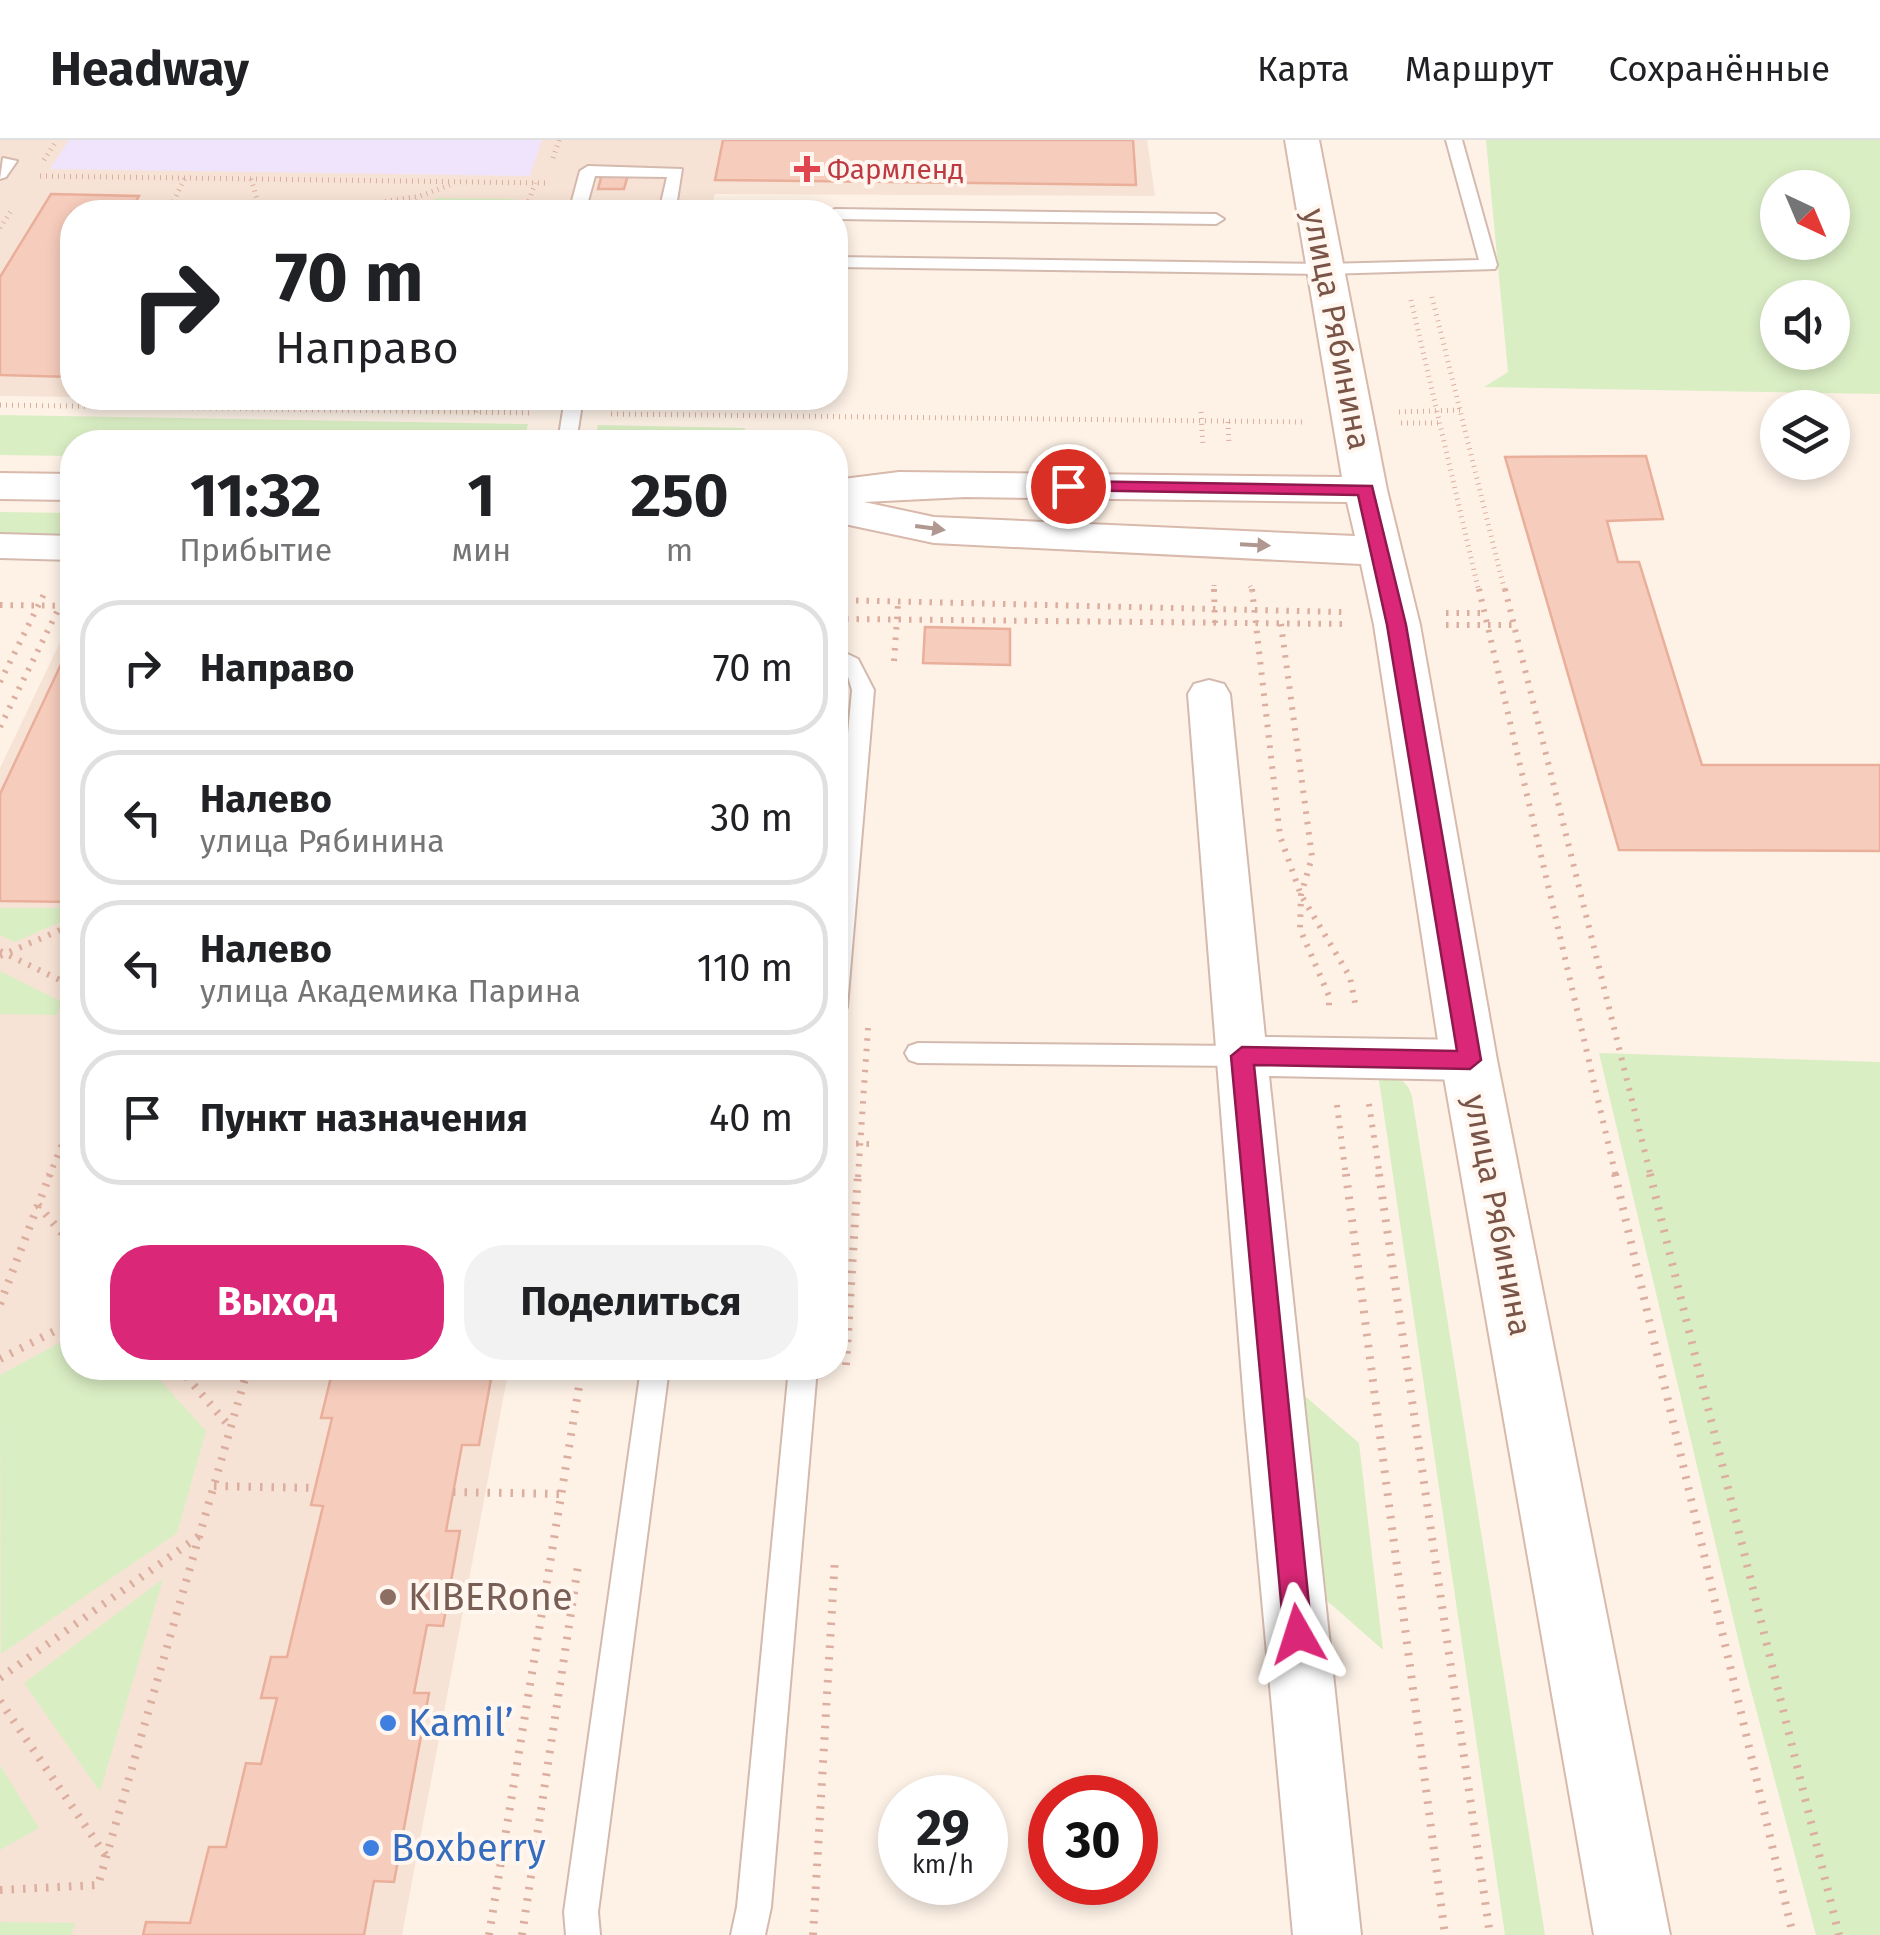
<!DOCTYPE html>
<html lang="ru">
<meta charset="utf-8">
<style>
:root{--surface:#fff;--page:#f2f2f2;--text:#202124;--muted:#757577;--line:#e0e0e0;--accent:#db2777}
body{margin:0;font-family:"Fira Sans",sans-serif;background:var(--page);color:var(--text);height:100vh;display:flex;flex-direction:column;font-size:38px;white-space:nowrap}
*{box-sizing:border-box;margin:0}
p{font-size:32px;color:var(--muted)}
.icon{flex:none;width:55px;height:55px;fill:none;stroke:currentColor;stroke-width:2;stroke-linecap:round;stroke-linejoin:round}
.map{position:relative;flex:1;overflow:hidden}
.panel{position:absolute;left:60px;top:290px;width:788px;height:950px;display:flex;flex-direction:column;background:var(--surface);border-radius:40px;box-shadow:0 5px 15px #0003}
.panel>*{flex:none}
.guide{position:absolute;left:60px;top:60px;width:788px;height:210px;border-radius:40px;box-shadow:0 5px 15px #0003;background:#fff;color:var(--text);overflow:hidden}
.needle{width:65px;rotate:136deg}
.fabs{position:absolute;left:1760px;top:30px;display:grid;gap:20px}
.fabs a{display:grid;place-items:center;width:90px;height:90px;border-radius:50%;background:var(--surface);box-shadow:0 5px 15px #0003;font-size:50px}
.speed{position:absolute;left:878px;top:1635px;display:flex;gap:20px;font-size:50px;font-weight:700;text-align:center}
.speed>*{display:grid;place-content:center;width:130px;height:130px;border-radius:50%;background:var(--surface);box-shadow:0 5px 15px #0003;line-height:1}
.speed small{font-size:25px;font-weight:400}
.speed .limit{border:15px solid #d22;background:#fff;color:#111}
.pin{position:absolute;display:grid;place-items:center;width:85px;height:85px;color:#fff;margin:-42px;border:5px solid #fff;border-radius:50%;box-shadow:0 2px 10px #0007}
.me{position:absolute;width:110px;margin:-55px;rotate:354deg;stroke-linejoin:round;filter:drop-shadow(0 0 8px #0008)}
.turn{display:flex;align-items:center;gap:35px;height:210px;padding:0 50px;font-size:45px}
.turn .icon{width:130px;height:130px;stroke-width:2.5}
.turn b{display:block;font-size:70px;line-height:85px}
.eta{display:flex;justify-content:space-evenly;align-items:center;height:170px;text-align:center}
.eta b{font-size:60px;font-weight:700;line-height:70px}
.cta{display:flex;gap:20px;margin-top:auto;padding:20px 50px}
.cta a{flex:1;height:115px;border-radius:40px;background:var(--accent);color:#fff;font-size:40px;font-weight:700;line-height:115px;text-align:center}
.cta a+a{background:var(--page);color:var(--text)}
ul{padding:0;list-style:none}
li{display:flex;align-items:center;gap:30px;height:135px;margin:0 20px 15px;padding:0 30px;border:5px solid var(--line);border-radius:40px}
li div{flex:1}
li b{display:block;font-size:38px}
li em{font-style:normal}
header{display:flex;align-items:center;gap:60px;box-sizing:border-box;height:140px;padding:0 50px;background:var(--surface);border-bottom:2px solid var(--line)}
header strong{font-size:48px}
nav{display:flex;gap:55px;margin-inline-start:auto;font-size:35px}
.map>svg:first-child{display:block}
.residential{fill:#f7e3d5}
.education{fill:#efe4fb}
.green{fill:#daeec4;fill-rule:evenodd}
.building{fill:#f6ccbc;stroke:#eaaf9b;stroke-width:2.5}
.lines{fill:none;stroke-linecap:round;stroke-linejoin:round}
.lane-casing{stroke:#d4baae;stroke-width:4}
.street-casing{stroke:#d4baae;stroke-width:4}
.secondary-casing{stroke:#d8b9ab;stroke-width:4}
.path-far2{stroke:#dcae9f;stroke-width:5;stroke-dasharray:1 5;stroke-linecap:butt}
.path-far1{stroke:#dcae9f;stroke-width:6;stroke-dasharray:2.5 8;stroke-linecap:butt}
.path{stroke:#dcae9f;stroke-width:8;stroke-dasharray:2.5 9;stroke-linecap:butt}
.lane{fill:#fff;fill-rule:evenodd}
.street{fill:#fff;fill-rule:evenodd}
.secondary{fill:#fff;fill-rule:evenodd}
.oneway{fill:#b09891}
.route{fill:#db2777;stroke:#8e194d;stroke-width:2.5}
.health-dot{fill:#e0444e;stroke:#fff7ef;stroke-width:4}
.education-dot{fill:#8d6e63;stroke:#fff7ef;stroke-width:4}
.shop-dot{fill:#3f7fe0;stroke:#fff7ef;stroke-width:4}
.labels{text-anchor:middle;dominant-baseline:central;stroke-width:8;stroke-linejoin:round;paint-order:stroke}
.far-health-label{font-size:28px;fill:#be3a42;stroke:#fff7ef;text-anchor:start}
.street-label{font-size:32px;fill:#7b5448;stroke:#fff7ef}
.near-education-label{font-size:38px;fill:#785e54;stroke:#fff7ef;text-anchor:start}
.near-shop-label{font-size:38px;fill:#366cbe;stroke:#fff7ef;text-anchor:start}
</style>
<header>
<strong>Headway</strong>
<nav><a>Карта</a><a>Маршрут</a><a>Сохранённые</a></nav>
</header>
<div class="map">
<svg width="1880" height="1795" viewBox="0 0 1880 1795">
<rect width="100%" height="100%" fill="#fef2e7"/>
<!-- residential -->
<path class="residential" d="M0,0H1147L1155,56L715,54L710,72H72V257L0,256Z
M125,258H668L667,264Z
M72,477V1228H509L402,1795H0V628Z"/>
<!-- education -->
<path class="education" d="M69,0H542L530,36L50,29Z"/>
<!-- green -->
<path class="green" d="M1486,0H1880V254L1484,247L1508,232ZM1778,48H1832V102H1778ZM1778,158H1832V212H1778Z
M435,58L514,59L509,72H429Z
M0,275L528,284L524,302H72V316L0,315Z
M598,285L745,288L743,302H594Z
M0,372L72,373V399L0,398Z
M0,768H72V777L15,802L0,795Z
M0,831L62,862L57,875L0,874Z
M1599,913L1880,922V1795H1816L1744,1524Z
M1378,934C1395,936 1408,939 1412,957L1545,1795H1505Z
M72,1196V1228H149L206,1291L177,1393L1,1514L0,1235Z
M1305,1256L1359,1303L1383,1510L1325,1459Z
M163,1439L100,1652L24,1543Z
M0,1625L39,1688L0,1710Z
M0,1782L75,1783L71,1795H0Z"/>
<!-- building -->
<path class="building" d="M723,0H1133L1136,45L715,40Z
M602,34L628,35L624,49H598Z
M51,54L139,56L130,72H72V174L69,180L72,181V237L0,235V137Z
M1646,316L1663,379L1607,381L1618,422H1639L1702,625H1880V711L1619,710L1505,317Z
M925,487L1010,489V525L923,523Z
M72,501V762L0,761V654Z
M344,1228H493L479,1305H462L446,1391H460L443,1486L427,1485L414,1553H429L394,1742L374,1741L364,1795H143L146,1782L190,1783L209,1707H226L246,1623L261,1624L277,1558H261L271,1517H287L323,1366L311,1365L332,1278H321L332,1233H343Z"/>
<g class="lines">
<!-- lane casing -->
<g class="lane-casing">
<path id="lane" d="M1446,0H1462L1497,125L1495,129L1325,134L835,127V117L1325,124L1479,120Z
M3,18L17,21L6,37L0,39Z
M588,26L682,29L676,67H695L703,72H659L667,37L595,36L585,72H569L580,31Z
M835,69L1216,74L1224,79L1216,84L835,79V72H828Z
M565,258H583L576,302H558Z
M835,508L858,519L874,550L847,867L844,874L835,876V735L852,550L847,533L835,523Z
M918,903L1242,906L1251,909L1255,916L1251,923L1242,926L918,923L909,920L905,913L909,906Z
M641,1228H669L598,1772L600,1795H566L564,1772Z
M789,1228H817L771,1767L765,1795H731L737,1767Z"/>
</g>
<!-- street casing -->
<g class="street-casing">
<path id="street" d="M0,394L72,396V420L0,418Z
M1209,540L1224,544L1230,554L1265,897L1469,900L1487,906L1494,920L1487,934L1469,940L1269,936L1361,1795H1293L1245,1275L1188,554L1194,544Z"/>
</g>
<!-- secondary casing -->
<g class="secondary-casing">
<path id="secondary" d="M1285,0H1319L1387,350L1420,485L1497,920L1670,1795H1594L1441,920L1374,485L1361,424L934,403L835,382V340L899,332L1342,337ZM965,357L1347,362L1355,396L934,377L864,362Z
M0,333L72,334V360L0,359Z"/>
</g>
<!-- path-far2 -->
<path class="path-far2" d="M553,18L559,0
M44,20L57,0
M40,36L547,43
M251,39L261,72
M168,72L185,38
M320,72L420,56L452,44
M413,72L420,58
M525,72L535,43
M0,88L13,68
M1432,157L1505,452
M1411,160L1479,452
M654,262L655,258
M0,265L534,273
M476,272L481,258
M1201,272L1203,307
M1399,272L1461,270
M611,274L1304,282
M1228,282L1229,305
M1401,283H1441
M1214,445V452
M1250,446L1253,452"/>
<!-- path-far1 -->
<path class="path-far1" d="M1214,449L1215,483
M1252,449L1280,696L1301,755L1350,837L1356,868
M1479,449L1616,1037
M1505,449L1651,1037
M835,460L1344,472
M0,465L72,466
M1446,473H1485
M846,479L1344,484
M1281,484L1312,717L1301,755L1300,789L1329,856V867
M1446,485H1516
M894,521L898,464
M0,542L45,452
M0,587L60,466
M0,811L72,846
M0,816L72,785
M1369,964L1380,1037
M1337,965L1346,1037
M835,1003L870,1004
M49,1037L72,978
M858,1037L868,888"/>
<!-- path -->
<path class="path" d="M1346,1034L1445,1795
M1379,1034L1490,1795
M1615,1034L1793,1795
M1650,1034L1839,1795
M38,1065L72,1105
M0,1164L50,1034
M0,1219L72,1182
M846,1225L858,1034
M179,1228L230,1287
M214,1346L315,1348
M453,1352L561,1354
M0,1538L199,1396
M0,1561L106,1716
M0,1750L98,1745L248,1228
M489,1795L582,1228
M522,1795L578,1426
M813,1795L835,1417"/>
<!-- lane -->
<use href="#lane" class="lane"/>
<!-- street -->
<use href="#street" class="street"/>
<!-- secondary -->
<use href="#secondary" class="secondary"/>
</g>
<!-- one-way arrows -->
<defs><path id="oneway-solid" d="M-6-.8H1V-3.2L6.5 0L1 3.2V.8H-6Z" transform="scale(2.5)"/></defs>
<g class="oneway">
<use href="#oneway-solid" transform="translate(930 388) rotate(8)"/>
<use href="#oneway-solid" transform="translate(1255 405) rotate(3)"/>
</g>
<!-- route -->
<path class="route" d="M1068,341L1372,346L1406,485L1481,920L1470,929L1254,925L1312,1494L1308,1504L1298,1508L1288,1504L1284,1494L1231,916L1242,907L1457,911L1387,485L1358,355L1062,350V342Z"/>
<!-- markers -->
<path class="health-dot" d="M802 14h10v10h10v10h-10v10h-10v-10h-10v-10h10z"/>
<circle class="education-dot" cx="388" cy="1457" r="10"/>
<g class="shop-dot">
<circle cx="388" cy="1583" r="10"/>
<circle cx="371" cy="1708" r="10"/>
</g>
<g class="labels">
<!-- far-health labels -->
<g class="far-health-label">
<text x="827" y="29">Фармленд</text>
</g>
<!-- street labels -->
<g class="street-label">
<text transform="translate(1337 189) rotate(79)">улица Рябинина</text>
<text transform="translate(1498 1075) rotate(79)">улица Рябинина</text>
</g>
<!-- near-education labels -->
<g class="near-education-label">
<text x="408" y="1457">KIBERone</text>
</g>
<!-- near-shop labels -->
<g class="near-shop-label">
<text x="408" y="1583">Kamil’</text>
<text x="391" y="1708">Boxberry</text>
</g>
</g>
</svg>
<div class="fabs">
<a><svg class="needle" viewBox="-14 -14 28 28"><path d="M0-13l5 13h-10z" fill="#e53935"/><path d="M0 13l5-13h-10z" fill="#757577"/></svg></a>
<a><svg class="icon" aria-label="sound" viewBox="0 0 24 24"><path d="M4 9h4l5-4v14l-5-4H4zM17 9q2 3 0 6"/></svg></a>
<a><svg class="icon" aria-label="layers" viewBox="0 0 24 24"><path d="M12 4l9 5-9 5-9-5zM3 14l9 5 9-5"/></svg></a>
</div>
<div class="speed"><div>29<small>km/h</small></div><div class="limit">30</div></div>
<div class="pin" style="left:1068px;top:346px;background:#d93025"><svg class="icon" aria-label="arrive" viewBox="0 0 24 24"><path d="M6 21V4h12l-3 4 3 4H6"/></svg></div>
<svg class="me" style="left:1298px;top:1494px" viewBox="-20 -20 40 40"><path d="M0-17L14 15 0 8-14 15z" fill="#db2777" stroke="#fff" stroke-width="4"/></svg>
<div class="guide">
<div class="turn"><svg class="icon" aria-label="right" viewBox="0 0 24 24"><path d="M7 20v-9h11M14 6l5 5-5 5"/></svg><div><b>70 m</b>Направо</div></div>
</div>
<section class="panel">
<div class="eta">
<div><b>11:32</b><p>Прибытие</p></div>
<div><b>1</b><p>мин</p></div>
<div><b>250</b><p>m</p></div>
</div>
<ul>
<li><svg class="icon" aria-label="right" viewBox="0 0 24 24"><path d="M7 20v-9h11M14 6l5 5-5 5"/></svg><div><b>Направо</b></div><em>70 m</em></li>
<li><svg class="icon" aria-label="left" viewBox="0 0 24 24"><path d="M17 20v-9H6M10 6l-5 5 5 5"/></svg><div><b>Налево</b><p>улица Рябинина</p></div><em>30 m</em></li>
<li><svg class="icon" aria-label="left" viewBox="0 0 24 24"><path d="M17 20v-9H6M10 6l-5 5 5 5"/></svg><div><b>Налево</b><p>улица Академика Парина</p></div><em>110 m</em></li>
<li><svg class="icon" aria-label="arrive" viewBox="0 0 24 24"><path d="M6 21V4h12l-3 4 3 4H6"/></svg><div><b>Пункт назначения</b></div><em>40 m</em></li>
</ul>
<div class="cta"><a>Выход</a><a>Поделиться</a></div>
</section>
</div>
